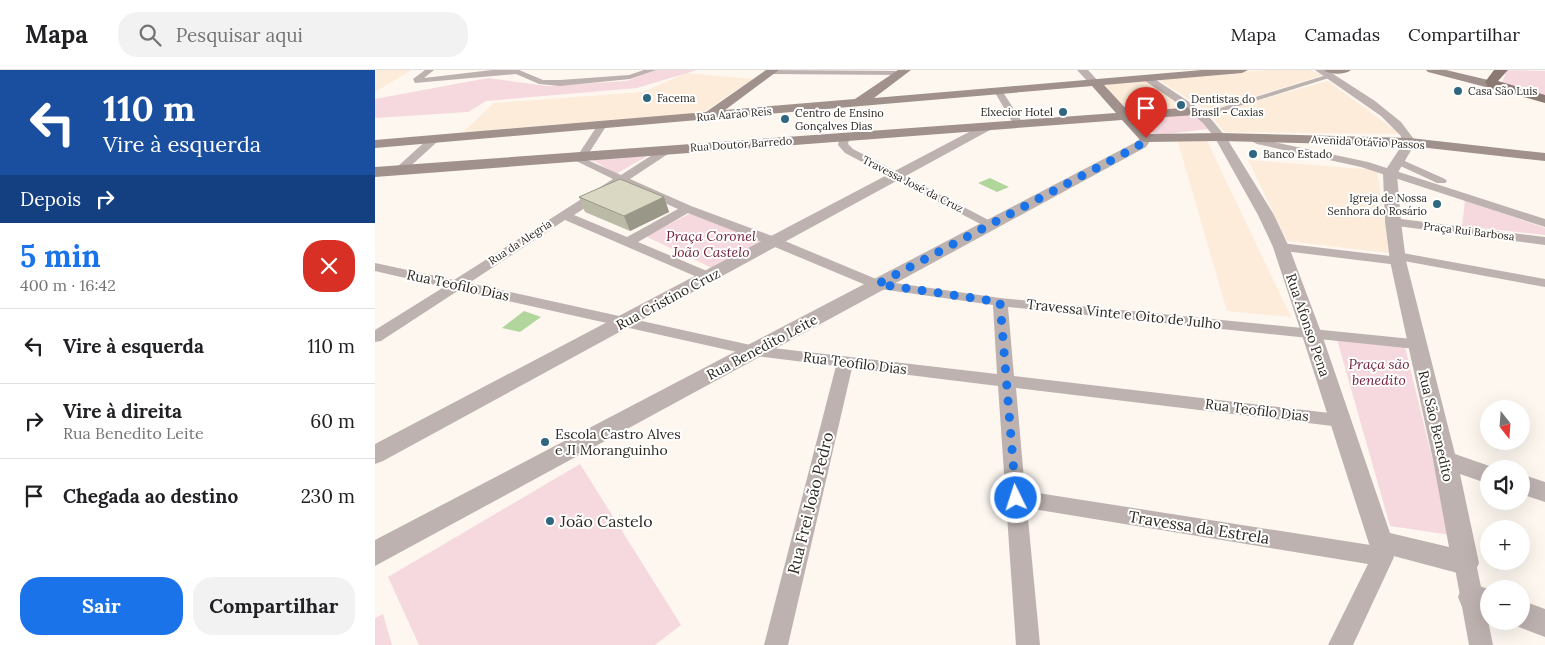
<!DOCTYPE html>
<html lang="pt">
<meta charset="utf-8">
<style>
:root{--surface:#fff;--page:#f2f2f2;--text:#202124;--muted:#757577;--line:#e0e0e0;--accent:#1a73e8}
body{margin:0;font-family:Lora,serif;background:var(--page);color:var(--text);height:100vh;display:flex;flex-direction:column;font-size:19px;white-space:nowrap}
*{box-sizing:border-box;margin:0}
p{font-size:16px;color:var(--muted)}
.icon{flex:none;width:28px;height:28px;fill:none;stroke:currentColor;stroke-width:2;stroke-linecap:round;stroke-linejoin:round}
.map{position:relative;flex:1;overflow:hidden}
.side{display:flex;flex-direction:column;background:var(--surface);width:375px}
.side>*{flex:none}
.hud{background:#1a4fa0;color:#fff;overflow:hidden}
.needle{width:32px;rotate:163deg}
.tools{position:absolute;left:1105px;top:330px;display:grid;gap:10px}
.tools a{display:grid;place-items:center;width:50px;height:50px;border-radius:50%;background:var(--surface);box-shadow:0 5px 20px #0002;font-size:25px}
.pin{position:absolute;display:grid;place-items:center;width:42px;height:42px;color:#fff;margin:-51px -21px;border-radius:50% 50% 50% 0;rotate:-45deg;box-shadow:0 0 5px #0007}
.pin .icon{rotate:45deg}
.me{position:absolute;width:55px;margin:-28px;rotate:356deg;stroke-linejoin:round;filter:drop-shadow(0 0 4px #0008)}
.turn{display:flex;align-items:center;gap:18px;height:105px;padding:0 20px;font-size:22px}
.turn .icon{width:65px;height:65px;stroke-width:2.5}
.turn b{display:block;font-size:35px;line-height:42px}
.then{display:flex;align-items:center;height:48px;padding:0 20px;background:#0003;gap:10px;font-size:19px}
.round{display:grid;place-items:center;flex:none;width:52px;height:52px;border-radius:20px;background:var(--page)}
.summary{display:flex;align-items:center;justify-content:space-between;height:85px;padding:0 20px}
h1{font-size:30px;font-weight:800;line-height:38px;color:var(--accent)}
.button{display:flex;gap:10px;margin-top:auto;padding:10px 20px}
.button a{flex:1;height:58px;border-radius:20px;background:var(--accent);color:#fff;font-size:20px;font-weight:800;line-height:58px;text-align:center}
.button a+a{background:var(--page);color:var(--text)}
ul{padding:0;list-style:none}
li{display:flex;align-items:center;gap:15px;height:75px;padding:0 20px;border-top:1px solid var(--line)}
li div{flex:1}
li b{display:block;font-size:19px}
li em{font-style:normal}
header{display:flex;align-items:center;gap:30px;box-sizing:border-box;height:70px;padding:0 25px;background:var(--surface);border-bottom:1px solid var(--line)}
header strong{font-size:24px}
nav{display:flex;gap:28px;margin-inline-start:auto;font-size:18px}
.search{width:350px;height:45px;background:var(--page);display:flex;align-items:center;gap:12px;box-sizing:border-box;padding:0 18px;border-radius:20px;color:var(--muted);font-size:19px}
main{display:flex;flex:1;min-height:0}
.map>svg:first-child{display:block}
.built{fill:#fdecd9}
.green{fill:#f6d9de}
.water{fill:#b1d69c}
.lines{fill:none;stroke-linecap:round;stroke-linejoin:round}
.pedestrian{fill:#bdb2af;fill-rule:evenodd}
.minor{fill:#bdb2af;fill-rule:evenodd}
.tertiary{fill:#bdb2af;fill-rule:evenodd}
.secondary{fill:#a0918c;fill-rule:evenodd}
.primary{fill:#8b7973;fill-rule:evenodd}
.wall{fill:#bbbaa7}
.shaded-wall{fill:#999788}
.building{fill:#dad8c2;stroke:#999788}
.route{stroke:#1a73e8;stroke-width:9;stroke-dasharray:0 16.2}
.poi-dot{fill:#2f6781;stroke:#fff;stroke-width:2}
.labels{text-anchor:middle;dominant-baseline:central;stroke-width:4;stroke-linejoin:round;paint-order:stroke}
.far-poi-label{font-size:11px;fill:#2e2821;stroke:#fff;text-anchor:start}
.far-street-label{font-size:11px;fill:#2e2821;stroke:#fff}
.park-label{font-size:14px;font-style:italic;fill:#73203a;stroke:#fff}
.street-label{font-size:14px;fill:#2e2821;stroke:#fff}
.poi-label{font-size:14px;fill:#2e2821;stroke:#fff;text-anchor:start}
.near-street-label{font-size:16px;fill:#2e2821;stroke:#fff}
.near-poi-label{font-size:16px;fill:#2e2821;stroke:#fff;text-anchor:start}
</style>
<header>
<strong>Mapa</strong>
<div class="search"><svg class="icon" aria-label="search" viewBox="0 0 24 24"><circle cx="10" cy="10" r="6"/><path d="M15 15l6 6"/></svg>Pesquisar aqui</div>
<nav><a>Mapa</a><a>Camadas</a><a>Compartilhar</a></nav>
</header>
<main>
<section class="side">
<div class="hud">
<div class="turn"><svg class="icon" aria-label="left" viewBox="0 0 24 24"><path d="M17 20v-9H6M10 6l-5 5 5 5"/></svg><div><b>110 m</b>Vire à esquerda</div></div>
<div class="then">Depois<svg class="icon" aria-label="right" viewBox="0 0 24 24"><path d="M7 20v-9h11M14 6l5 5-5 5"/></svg></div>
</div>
<div class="summary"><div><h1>5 min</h1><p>400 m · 16:42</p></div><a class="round" style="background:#d93025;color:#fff"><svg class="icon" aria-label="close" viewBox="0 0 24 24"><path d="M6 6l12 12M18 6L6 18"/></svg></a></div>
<ul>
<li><svg class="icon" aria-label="left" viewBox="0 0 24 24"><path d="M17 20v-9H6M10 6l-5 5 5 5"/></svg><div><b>Vire à esquerda</b></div><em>110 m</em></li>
<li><svg class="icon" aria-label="right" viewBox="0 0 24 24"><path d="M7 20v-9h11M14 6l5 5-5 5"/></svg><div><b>Vire à direita</b><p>Rua Benedito Leite</p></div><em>60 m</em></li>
<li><svg class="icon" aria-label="arrive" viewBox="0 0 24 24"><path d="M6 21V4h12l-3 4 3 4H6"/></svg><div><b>Chegada ao destino</b></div><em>230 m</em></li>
</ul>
<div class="button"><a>Sair</a><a>Compartilhar</a></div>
</section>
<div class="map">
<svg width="1170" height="575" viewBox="0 0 1170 575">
<rect width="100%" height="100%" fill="#fdf7f0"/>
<!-- built -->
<path class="built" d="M0,0H37L0,22Z
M892,0H935L948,5L833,41L782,9Z
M311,3L378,9L327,43L88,62L119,33L268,22Z
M771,7L811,41L746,40L717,12Z
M953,11L1025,64L849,62L835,44Z
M832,71L916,247L852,241L803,72Z
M873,90L1002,100L1014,183L912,171Z"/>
<!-- green -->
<path class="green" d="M279,0H322L262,18L111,31L93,42L0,48V29L113,8L172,16L252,11Z
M1132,0L1170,1V27L1126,15Z
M819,43L834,59L783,65L772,60L758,47Z
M279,82L241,104L214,88Z
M1090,130L1170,158V165L1087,156Z
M316,143L391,172L339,199L270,166Z
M961,266L1029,273L1076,465L1015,456Z
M205,394L306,555L280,575H44L13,507Z
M8,544L17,575H0V548Z"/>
<!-- water -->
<path class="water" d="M615,108L634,117L622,122L603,113Z
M149,241L166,247L145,262L127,258Z"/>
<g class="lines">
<!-- pedestrian -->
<path class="pedestrian" d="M955,4L958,6L957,7L829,47L822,45Z"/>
<!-- minor -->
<path class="minor" d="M50,0H59L49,8L117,0H144L168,10H185L254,5L269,0H281L255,9L185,16L164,14L141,4L40,13L38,9Z
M393,0L526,1L530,3L526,5L395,4L391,2Z
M623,18L626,19L649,55L647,57H641L639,55L619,21Z
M227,52L232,55L210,89L246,105L288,78H296L297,80L296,82L255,109L316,136L405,169L506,211L625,228L1047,270L1049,274L1047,278L1041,279L633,237L639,306L972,345L975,350L972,355L966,357L641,318L650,421L1008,477L1016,480L1019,487L978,575H953L993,494L652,438L665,575H641L623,316L477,298L413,575H389L461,296L380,286L84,220L6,271L0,272V260L69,217L0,201V193L79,210L238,109L193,87L198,84L203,85L224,53ZM247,114L303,139L252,167L199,145ZM313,143L395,175L498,218L618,235L622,304L380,276L94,213L190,150L329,210H339L341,207L339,204L263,172Z
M470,63L475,66L473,74L478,79L623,155L617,159L613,158L470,83L463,75L465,66Z
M874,64L889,70L993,92L1170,149V157L986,97L882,74L869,67Z
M58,67L63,70L62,72L29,102H21L20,100L21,98L54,68Z
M1023,88L1070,109L1072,111L1070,113H1062L1019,93L1018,91L1019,89Z
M1018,148L1170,167V175L1014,155L1012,152Z
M906,173L1015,186L1022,182L1170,209V217L1029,191L1023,195L901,180L899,177L901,174Z
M1090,483L1098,486L1101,493L1118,575H1094L1079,493L1082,486Z"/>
<!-- tertiary -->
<path class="tertiary" d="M702,0H713L725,13L724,15H716Z
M940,0H952L1000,31L1026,52L1041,72L1022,104L1026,152L1031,191L1080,384L1123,399H1114V414L1085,404L1104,493L1100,502L1090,505L996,480L926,262L898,177L883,145L840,68L828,53L814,41L766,8L767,6H775L822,37L836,49L851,67L899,145L914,177L946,262L1015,463L1074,477L1058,390L1015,191L1010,152L1008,104L1029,72L1025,65L1006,46Z
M611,53L617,57L615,60L8,391L0,394V374Z
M771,64L777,68L771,77L0,496V470L763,71L767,65Z
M1146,404L1170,412V432L1146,424Z
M1097,514L1114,519V547L1087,537L1083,527L1087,517Z
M1146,530L1170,539V567L1136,554L1135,551H1146Z"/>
<!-- secondary -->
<path class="secondary" d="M391,0H404L350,40L480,29L523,0H536L499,28L827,0H873L867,3L729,15L754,42L821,37L827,41L821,45L761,49L775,64L845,63L1035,68L1170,83V91L1035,76L845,71L771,72L766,71L747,50L0,107V97L741,43L717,16L0,78V70L331,42Z
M949,0H976C970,5 955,5 949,0Z
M1051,0H1071L1126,13L1128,16L1122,20L1053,2Z"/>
<!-- primary -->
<path class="primary" d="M1119,0H1133L1123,11L1170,25V33L1113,17L1110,12Z"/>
</g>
<!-- wall -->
<path class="wall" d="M204,127H289L294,142L255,161L210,142Z"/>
<!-- shaded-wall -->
<path class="shaded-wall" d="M289,127L294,142L255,161L249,146Z"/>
<!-- building -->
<path class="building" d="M245,109L289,127L249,146L204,127Z"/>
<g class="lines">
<!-- route -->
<path class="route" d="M641,428L625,232L503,214L750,83L766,74L771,68"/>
</g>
<!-- markers -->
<g class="poi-dot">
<circle cx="1083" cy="21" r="5"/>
<circle cx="272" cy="28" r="5"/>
<circle cx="806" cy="35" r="5"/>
<circle cx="688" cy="42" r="5"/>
<circle cx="410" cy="49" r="5"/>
<circle cx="878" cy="84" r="5"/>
<circle cx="1062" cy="134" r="5"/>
<circle cx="170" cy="372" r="5"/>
<circle cx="175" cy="451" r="5"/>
</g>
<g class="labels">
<!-- far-poi labels -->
<g class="far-poi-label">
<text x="1093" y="21">Casa São Luis</text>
<text x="282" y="28">Facema</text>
<text x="816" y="29">Dentistas do<tspan x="816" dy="13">Brasil - Caxias</tspan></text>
<text x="678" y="42" text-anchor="end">Elxecior Hotel</text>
<text x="420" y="43">Centro de Ensino<tspan x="420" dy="13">Gonçalves Dias</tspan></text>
<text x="888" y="84">Banco Estado</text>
<text x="1052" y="128" text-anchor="end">Igreja de Nossa<tspan x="1052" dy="13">Senhora do Rosário</tspan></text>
</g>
<!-- far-street labels -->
<g class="far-street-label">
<text transform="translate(359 44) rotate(-5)">Rua Aarão Reis</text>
<text transform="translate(993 72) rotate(3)">Avenida Otávio Passos</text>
<text transform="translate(366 74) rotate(-4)">Rua Doutor Barredo</text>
<text transform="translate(538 114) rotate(27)">Travessa José da Cruz</text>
<text transform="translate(1094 161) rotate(7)">Praça Rui Barbosa</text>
<text transform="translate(145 172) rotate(-33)">Rua da Alegria</text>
</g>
<!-- park labels -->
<g class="park-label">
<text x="336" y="166">Praça Coronel<tspan x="336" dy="16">João Castelo</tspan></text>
<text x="1004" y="294">Praça são<tspan x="1004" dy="16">benedito</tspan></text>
</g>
<!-- street labels -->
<g class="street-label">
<text transform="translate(83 215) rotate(12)">Rua Teofilo Dias</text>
<text transform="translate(293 229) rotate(-28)">Rua Cristino Cruz</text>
<text transform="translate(749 244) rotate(6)">Travessa Vinte e Oito de Julho</text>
<text transform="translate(933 255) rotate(71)">Rua Afonso Pena</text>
<text transform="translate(387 277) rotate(-28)">Rua Benedito Leite</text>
<text transform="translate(480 293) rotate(7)">Rua Teofilo Dias</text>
<text transform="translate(882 340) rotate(7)">Rua Teofilo Dias</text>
<text transform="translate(1061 356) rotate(77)">Rua São Benedito</text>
</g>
<!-- poi labels -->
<g class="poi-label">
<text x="180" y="364">Escola Castro Alves<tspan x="180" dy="16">e JI Moranguinho</tspan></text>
</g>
<!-- near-street labels -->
<g class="near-street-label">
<text transform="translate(435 433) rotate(-76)">Rua Frei João Pedro</text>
<text transform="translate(824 457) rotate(9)">Travessa da Estrela</text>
</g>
<!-- near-poi labels -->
<g class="near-poi-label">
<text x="185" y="451">João Castelo</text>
</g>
</g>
</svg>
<div class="tools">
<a><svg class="needle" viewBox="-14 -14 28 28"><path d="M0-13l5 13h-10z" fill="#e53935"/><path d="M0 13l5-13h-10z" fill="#757577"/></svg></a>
<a><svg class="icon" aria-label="sound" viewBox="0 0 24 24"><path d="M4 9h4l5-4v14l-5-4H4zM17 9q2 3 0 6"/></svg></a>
<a>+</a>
<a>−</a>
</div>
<div class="pin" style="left:771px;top:68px;background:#d93025"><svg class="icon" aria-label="arrive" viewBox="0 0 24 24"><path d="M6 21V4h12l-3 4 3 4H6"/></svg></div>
<svg class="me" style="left:641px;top:428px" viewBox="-20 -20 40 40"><circle r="17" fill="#1a73e8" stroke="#fff" stroke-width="3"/><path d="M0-11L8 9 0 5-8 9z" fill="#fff"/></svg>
</div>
</main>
